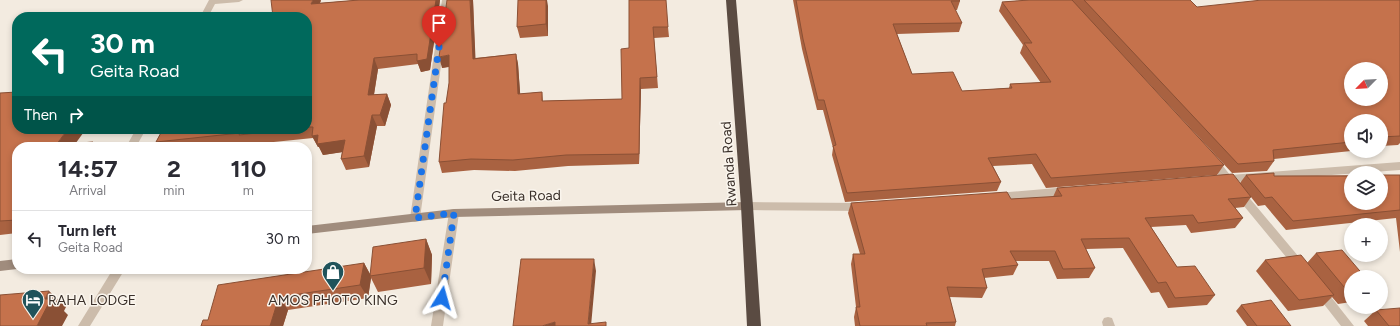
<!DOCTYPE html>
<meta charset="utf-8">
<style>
:root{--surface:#fff;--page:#f7f7f7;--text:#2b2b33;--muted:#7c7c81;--line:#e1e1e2}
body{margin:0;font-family:Figtree,sans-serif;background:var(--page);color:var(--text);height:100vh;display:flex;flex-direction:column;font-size:15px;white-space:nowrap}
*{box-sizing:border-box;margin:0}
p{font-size:13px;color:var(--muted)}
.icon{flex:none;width:22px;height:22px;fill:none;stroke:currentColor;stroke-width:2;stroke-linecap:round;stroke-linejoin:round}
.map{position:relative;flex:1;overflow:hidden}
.panel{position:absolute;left:12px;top:142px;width:300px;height:132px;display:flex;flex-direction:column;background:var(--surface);border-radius:16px;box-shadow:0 2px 6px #0003}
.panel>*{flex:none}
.top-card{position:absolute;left:12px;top:12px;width:300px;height:122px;border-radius:16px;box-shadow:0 2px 6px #0003;background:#00695c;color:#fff;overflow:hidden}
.needle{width:26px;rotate:246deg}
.tools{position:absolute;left:1344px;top:62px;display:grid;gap:8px}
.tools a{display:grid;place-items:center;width:44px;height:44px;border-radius:50%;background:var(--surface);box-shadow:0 2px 6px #0003;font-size:20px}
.pin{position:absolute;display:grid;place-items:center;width:34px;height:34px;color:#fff;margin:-41px -17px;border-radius:50% 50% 50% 0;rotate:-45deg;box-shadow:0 0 4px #0007}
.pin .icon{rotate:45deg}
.me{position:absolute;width:44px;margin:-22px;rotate:8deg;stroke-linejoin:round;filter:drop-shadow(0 0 3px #0008)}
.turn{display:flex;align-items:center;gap:14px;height:84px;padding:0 12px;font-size:18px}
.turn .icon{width:52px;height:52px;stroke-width:2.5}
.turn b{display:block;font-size:28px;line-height:34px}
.then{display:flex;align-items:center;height:38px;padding:0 12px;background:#0003;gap:8px;font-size:15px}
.eta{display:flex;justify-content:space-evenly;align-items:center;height:68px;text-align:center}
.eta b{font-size:24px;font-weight:700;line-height:28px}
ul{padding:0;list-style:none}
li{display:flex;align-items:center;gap:12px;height:56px;padding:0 12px;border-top:1px solid var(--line)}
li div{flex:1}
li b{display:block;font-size:15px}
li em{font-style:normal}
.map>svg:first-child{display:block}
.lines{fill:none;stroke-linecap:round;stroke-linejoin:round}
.street{fill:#ccbcab;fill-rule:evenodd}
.secondary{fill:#a08c7d;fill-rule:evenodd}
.highway{fill:#5a4b42;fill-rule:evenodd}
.wall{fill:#a96241}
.shaded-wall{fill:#8a5035}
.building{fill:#c5724c;stroke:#8a5035;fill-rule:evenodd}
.route{stroke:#1a73e8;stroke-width:7;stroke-dasharray:0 12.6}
.labels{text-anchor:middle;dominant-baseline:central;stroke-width:3;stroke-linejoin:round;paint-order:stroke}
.street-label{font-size:14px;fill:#3a302a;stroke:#faf5ed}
.poi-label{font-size:14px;fill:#3a302a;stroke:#faf5ed;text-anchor:start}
</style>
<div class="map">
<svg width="1400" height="326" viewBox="0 0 1400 326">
<rect width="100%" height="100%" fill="#f3ebe0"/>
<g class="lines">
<!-- street -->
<path class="street" d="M209,0H243L239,2L215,4L208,17H200Z
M442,0H450L420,218L419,221L415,222L411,221L410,218Z
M136,129H146L136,147H126Z
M1212,156L1216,157L1230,175L1400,162V170L1236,182L1304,263L1306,266L1304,269L1300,271L1296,269L1225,183L1220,182L1219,179L1220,177L1207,160L1208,157Z
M1068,187L1072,188L1073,191L1072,194L1068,195L997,201L993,200L992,197L993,194L997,193Z
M747,202L863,203L867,204L868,207L867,210L863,211L747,210L743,209L742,206L743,203Z
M454,209L458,210L459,213L443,326H431L449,213L450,210Z
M113,269H125L90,326H78Z
M1320,286L1324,288L1354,326H1341L1316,294L1314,291L1316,288Z
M1108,317L1112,318L1115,326H1103L1102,322L1104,318Z"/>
<!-- secondary -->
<path class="secondary" d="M747,202L751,203L752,206L751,209L747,210L454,217L307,234V226L454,209Z
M17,259V269L0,271V261Z"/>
<!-- highway -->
<path class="highway" d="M726,0H736L753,206L761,326H747L741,206Z"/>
</g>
<!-- wall -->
<path class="wall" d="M321,0L320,3L359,0H440L430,70L421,72L418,64L378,69L374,95L387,94L391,105L385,126H377L369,167L346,170L341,159L342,152L323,155L319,147H318L313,138L245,145L244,144L217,147H160L156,142L163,129H307V17Z
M473,0L475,58L516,54L518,64L520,94L542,92L543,101L622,99L629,48V0L668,27L669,37L654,38L658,88L641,89L639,164L568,166L515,171L474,170L442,173L439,162L449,83V67L442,68Z
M793,0H959L960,1L957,10H955L962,23L959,32L897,34L912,74L962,91L1009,88L1010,84L1041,83L1020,53L1023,45L999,11L1002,2L1028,0H1190L1197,7L1400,0V143L1398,145L1381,146V121H1351V151L1274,159V161L1267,171L1232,173L1093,23L1224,165L1217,175L1046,188L1032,164L993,166L1001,182L997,191L845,202L832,155L833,148L823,110H817L802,49Z
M548,6V36L520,38L517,27Z
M0,93L17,147V233L0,235Z
M1246,175L1274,176L1400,175V252L1396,218L1286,230L1265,205L1258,206L1251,197L1244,207L1235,208L1243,218L1235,228L1191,233L1186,225L1151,227L1177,267L1215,295L1207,305L1168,308L1159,292L1151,293L1123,248L1086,249L1095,268L1089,278L1057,279L1049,261H1015L1018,265L1013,275L984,278L987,288L982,298L949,297L956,322L955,326H855L854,317L856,307L851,264L853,254H860L848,213L851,203L1011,199L1053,197L1057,188L1240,183Z
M426,239L432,255L431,284L378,292L371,278L368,298L288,310L283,326H201L208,320L364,263L370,274Z
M1316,253L1351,277V302L1338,304L1332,297L1323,306L1288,311L1256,271L1265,260L1307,263Z
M1241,305L1291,326H1247L1236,311Z
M1376,310L1400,326H1368L1364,321Z"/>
<!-- shaded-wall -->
<path class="shaded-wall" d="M313,0H321L316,15L311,4Z
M436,0H440L430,70L421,72L417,61Z
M470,0H473L476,70L473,59Z
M546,0H547L548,6V36L546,24Z
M516,54L518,64L521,105L518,94Z
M449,55L452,66L442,68L439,57Z
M374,58L378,69L372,106L368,95Z
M640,78L641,89L639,164V154Z
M387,94L391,105L385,126L380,115Z
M372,115L377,126L369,167L364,156Z
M68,129H86L73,147L56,145Z
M318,135L345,140L350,151L323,155L319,147H318L312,136Z
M93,142L97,147H90Z
M426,239L432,255L431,284L424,268Z
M594,259L596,271L591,326L588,324Z
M364,263L371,276H370L371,278L368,298L360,285Z
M49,291L66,307L64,311L68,315L62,326H37L45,299Z
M279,297L288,310L283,326H270Z
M555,322L556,326H542Z"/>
<!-- building -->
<path class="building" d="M271,0H313L311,4L359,0H436L427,59L417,61V54L374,58L368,95L387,94L380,115H372L364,156L341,159L345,140L317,144L318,135L312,136L313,127H307V17H273Z
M447,0H470L473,59L516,54L518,94L542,92V101L622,99L621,49L629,48V0H666L668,27H653L657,77L640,78L639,154L566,155L513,160L471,159L439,162L444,103H446L449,83V55L439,57Z
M518,0H546V24L517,27Z
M796,0H959L960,1H951L962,23L893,24L912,74L953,72L962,91L1012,88L1010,84L1051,82L1024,43H1032L1002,2L1029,0H1072L1224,165L1051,178L1036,154L988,158L1001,182L847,193L833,146L836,145L824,100H818L803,39Z
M1084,0H1190L1197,7L1262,0H1400V136L1381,137V121H1351V142L1273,150L1274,161L1238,164ZM1351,69H1381V99H1351Z
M17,92V129H68L56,145L93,142L90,147H17V220L0,221V93Z
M163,129H291L239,135L240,133L156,142Z
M1274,173V176H1351V203H1381V175H1400V210L1293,221L1272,197L1265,198L1246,175Z
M1233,174L1251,197L1228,199L1243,218L1198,223L1193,215L1145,218L1177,267L1195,266L1215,295L1175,298L1166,282L1158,283L1129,238L1081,239L1095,268L1063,269L1055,251H1010L1018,265L982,269L987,288L947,287L956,322L926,323L927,326H860L856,307H860L853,254H865L851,203L1007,192L1011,199L1062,196L1057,188Z
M426,239L424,268L370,276L373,247Z
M1342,250L1365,277H1351V293H1349L1316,253Z
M1301,255L1334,295L1299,300L1265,260Z
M521,259H594L588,324L606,322V326H555V322L542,326H513Z
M364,263L360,285L279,297L270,326H201L203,320H208L218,285Z
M49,291L45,299H51L37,326H0V295Z
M1271,300L1291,326H1257L1241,305Z
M1400,308V326H1389L1376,310Z"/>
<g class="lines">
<!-- route -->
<path class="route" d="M439,47L415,218L454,213L442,298"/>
</g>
<!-- icons -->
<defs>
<g id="shop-pin" transform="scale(1.15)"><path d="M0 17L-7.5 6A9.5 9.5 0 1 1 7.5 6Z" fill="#20535b" stroke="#faf5ed"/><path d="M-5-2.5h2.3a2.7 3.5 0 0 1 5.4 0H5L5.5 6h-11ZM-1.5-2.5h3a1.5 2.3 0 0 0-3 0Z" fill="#fff"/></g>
<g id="hotel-pin" transform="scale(1.15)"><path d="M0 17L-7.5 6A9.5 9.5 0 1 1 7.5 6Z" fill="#20535b" stroke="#faf5ed"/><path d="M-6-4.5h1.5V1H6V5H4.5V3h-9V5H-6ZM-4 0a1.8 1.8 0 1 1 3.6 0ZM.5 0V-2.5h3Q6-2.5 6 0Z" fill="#fff"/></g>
</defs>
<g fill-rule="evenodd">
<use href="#shop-pin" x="333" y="272"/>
<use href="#hotel-pin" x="33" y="300"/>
</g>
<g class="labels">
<!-- street labels -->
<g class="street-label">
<text transform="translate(729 164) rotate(-94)">Rwanda Road</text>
<text transform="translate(526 196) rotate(-1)">Geita Road</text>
</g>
<!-- poi labels -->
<g class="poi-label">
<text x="48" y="300">RAHA LODGE</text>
<text x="333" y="300" text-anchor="middle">AMOS PHOTO KING</text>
</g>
</g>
</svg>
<div class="tools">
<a><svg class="needle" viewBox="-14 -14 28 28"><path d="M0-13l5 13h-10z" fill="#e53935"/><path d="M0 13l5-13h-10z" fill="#7c7c81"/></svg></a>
<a><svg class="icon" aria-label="sound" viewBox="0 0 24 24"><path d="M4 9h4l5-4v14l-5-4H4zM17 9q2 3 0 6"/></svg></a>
<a><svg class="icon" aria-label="layers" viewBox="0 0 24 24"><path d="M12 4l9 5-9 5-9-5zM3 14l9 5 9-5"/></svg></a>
<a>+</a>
<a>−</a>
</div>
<div class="pin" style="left:439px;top:47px;background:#d93025"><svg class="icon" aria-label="arrive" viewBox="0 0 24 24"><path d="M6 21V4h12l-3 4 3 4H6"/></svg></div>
<svg class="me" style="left:442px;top:298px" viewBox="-20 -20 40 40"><path d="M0-17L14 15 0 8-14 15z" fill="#1a73e8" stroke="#fff" stroke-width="4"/></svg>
<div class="top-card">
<div class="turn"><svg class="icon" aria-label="left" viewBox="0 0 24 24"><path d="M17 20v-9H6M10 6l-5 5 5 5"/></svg><div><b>30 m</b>Geita Road</div></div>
<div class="then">Then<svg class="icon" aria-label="right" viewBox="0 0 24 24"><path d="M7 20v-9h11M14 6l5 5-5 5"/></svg></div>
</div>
<section class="panel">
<div class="eta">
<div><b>14:57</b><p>Arrival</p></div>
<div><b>2</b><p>min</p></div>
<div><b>110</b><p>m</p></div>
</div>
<ul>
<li><svg class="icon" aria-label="left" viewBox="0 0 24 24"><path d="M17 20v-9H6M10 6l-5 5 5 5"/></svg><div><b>Turn left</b><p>Geita Road</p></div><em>30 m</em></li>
</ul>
</section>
</div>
